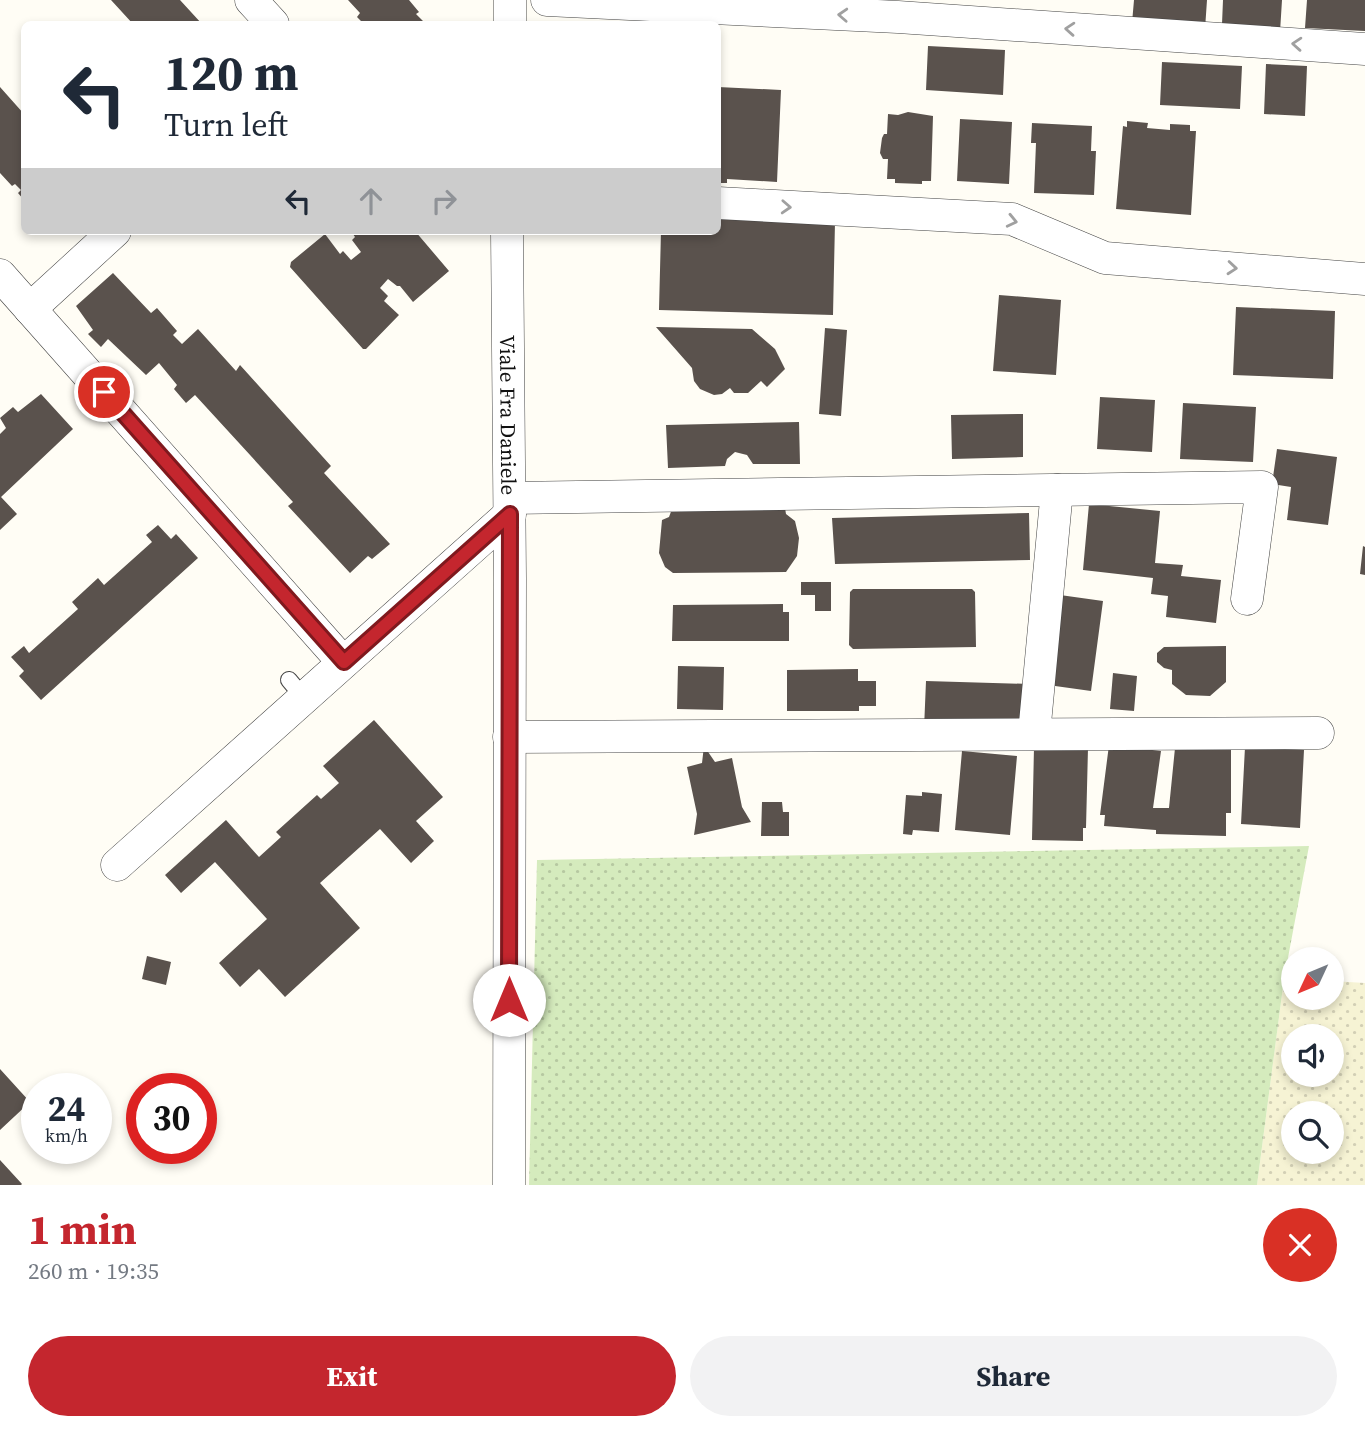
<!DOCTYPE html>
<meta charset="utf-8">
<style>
:root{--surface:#fff;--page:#f2f2f3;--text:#1f2937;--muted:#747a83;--accent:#c4262e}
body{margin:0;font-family:"Source Serif 4",serif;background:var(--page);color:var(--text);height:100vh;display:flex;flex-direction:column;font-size:26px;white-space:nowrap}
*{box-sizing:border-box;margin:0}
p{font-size:23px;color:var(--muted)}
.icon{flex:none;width:38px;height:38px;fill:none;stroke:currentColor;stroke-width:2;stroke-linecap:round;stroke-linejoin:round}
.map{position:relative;height:1185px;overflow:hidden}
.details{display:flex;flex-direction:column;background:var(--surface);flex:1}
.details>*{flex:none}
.banner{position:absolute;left:21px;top:21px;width:700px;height:214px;border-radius:10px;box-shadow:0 4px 10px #0003;background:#fff;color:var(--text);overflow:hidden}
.needle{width:46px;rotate:226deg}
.fabs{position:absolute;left:1281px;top:947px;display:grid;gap:14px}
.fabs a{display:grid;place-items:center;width:63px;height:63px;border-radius:50%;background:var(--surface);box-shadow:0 4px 10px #0003;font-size:35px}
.speed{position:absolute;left:21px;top:1073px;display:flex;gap:14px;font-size:35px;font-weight:700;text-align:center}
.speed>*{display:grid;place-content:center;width:91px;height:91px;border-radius:50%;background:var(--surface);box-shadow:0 4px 10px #0003;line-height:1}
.speed small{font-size:18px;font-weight:400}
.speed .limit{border:10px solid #d22;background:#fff;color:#111}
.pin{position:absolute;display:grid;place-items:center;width:60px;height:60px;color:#fff;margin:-30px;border:4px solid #fff;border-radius:50%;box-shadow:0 2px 7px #0007}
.me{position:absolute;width:77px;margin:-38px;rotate:0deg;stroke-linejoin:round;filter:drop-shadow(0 0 5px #0008)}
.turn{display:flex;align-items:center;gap:24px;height:147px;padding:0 28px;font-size:32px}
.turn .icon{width:91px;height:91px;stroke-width:2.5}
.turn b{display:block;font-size:49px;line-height:60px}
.lanes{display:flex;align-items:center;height:66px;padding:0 28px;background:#0003;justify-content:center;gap:35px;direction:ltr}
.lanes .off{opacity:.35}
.round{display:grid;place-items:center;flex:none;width:74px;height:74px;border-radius:37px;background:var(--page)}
.headline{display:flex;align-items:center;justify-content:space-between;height:119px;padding:0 28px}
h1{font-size:42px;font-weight:700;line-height:52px;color:var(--accent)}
.button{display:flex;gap:14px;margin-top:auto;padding:14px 28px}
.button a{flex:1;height:80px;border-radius:42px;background:var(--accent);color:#fff;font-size:28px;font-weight:700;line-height:80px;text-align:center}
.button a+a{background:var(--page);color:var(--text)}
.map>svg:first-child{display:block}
.farmland{fill:url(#farmland-dots);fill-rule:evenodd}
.grass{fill:url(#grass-dots)}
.building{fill:#5a524d}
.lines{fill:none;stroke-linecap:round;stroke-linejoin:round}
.service-casing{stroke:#444;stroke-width:18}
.minor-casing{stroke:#444;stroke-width:33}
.service{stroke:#fff;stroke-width:16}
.minor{stroke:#fff;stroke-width:32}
.oneway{stroke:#a0a0a0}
.route-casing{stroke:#7f191e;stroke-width:18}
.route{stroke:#c4262e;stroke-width:12}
.labels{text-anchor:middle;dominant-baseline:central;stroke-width:7;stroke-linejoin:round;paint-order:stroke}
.street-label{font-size:21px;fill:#111;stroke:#fff}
</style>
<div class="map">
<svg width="1365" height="1185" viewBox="0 0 1365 1185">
<defs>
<pattern id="farmland-dots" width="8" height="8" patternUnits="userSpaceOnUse" patternTransform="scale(1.75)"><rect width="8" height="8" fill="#f6f3d4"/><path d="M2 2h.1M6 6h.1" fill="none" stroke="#d2cfb5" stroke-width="1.8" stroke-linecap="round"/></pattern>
<pattern id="grass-dots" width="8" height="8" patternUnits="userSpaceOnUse" patternTransform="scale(1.75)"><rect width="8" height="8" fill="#d5ebbd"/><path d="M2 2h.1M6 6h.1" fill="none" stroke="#b6c8a1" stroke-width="1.8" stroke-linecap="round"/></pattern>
</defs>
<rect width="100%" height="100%" fill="#fffdf5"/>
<!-- farmland -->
<path class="farmland" d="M1284,979H1293V998H1332V981L1365,983V1185H1257ZM1293,1036H1332V1074H1293ZM1293,1113H1332V1152H1293Z"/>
<!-- grass -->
<path class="grass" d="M1309,846L1284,979L1257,1185H529L537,860Z"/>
<!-- building -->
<path class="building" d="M111,0H180L202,24H133Z
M348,0H409L419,12L416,14L426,24H364L357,17L360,13Z
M1134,0H1207L1205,29L1132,23Z
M1223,0H1282L1280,32L1222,24Z
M1307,0H1365V31L1305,28Z
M928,46L1005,50L1003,95L926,90Z
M1162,62L1242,66L1240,109L1160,105Z
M1266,64L1307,66L1305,116L1264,114Z
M0,87L24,114V200L18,193L21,190L15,184L12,186L0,173Z
M718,87L781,90L777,182L727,179V183H718Z
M908,112L933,116L931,181H922V184L895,183V179H887L888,159H883L880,153L882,138L884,134H887L888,114L898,115Z
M960,119L1012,122L1009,184L957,181Z
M1127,121L1148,123L1147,128L1170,130V124L1190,125V131H1196L1191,215L1116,209L1123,126L1127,127Z
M1032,123L1092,126L1091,151H1096L1094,195L1034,193L1036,143H1031Z
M718,219L835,222L833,315L659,310L661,231H718Z
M351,231H415L449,271L413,302L400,286H397L388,279L380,288L388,296L384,301L399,315L366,349H363L290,267L291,262L325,234L340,254L343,251L351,260L361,252L352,240L355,237Z
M113,273L151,313L157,308L177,331L173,335L182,344L198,329L236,371L240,365L331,466L324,473L390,544L372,559L368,556L350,573L288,506L293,502L195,395L186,403L174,389L177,385L159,363L146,375L108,339L101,347L88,334L93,330L76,306Z
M999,295L1061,300L1056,375L993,371Z
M1236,307L1335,311L1333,379L1233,375Z
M656,327L752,329L775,349L785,369L767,387L761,381L748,393H734L730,388L722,394L714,395L700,389L694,381L692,368Z
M825,328L847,330L841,416L819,414Z
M41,394L73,429L1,497L17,514L0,530V434L6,428L0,418L13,407L18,412Z
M1100,397L1155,400L1152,452L1097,449Z
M1183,403L1256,407L1253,462L1180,459Z
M1023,414V457L952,459L951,415Z
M799,422L800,464H753L747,455L735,452L727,459L725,466L668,468L666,425Z
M1277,449L1337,457L1328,525L1287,520L1291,487L1272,484Z
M1089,504L1160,511L1155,563L1183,565L1181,576L1221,580L1216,623L1166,617L1168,596L1151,594L1153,578L1083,570Z
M785,508L786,514L795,521L799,538L797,556L786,572L673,573L665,567L659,553L662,520L669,517L672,509Z
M1029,513L1030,560L835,564L832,518Z
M158,525L171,539L176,534L198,558L41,700L19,676L24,671L11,657L24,646L29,653L78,609L72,602L98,578L104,585L152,542L146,535Z
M1363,546L1365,547V575L1360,574Z
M801,582H831V611H815V595H801Z
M853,589H972L975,592L976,647L853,649L849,645L850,592Z
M1060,595L1103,601L1091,691L1048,685Z
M783,604V612H789V641H672L673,605Z
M1226,646V682L1210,696L1186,695L1172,684V670L1164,668L1157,662V653L1164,647Z
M678,666L724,667L723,710L677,709Z
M858,669V681H876V706H859V711H787V670Z
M1113,673L1137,676L1134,711L1110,709Z
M926,681L1031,684L1030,732L924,729Z
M374,720L443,797L416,821L434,841L411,863L380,829L320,883L360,928L285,997L259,969L240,987L219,963L267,919L215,862L181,893L165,875L226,820L259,857L281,837L276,832L317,795L321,799L339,783L323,766Z
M1109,745L1161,751L1153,808H1169L1175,748L1231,745V813H1226V836L1156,834V830L1104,826L1105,815H1100Z
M704,746L715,762L732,758L742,807L751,822L694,835L697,814L687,767L702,763Z
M1034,747L1088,748L1086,828H1083V841L1032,840Z
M1245,747L1304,750L1300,828L1241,824Z
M962,751L1017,756L1010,835L955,830Z
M922,792L942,794L939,832L913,830L912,835L903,834L906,795L922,796Z
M762,802H782L783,812H789V836H761Z
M147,956L171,962L166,985L142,979Z
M0,1069L30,1102L0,1130Z
M0,1160L22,1184L21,1185H0Z"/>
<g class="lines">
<!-- service casing -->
<g class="service-casing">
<path id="service" d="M289,680L304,698"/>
</g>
<!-- minor casing -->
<g class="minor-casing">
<g id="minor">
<path d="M251,0L273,24"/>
<path d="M547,0L898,17L1365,49"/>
<path d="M510,24V0"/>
<path d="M718,203L1012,219L1105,258L1365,279"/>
<path id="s1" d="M507,231L510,579L509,1185"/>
<path d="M0,275L343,662"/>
<path d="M30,309L115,231"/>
<path d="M510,498L1262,487L1247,599"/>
<path d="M1034,734L1057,490"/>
<path d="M509,737L1318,733"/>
<path d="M117,865L510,514"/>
</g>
</g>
<!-- service -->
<use href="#service" class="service"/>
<!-- minor -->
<use href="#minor" class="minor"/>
</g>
<!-- one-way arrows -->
<defs><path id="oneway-chevron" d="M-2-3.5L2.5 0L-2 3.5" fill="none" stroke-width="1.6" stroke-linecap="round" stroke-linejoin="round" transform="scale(1.75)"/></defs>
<g class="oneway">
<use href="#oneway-chevron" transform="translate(843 15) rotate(-177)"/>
<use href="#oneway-chevron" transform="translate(1070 29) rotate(-176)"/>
<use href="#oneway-chevron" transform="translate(1297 44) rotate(-176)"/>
<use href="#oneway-chevron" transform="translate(786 207) rotate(3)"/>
<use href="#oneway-chevron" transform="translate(1012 221) rotate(13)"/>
<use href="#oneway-chevron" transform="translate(1232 268) rotate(5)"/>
</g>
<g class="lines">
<!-- route casing -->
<g class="route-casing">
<path id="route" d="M104,392L344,662L510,514L509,1000"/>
</g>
<!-- route -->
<use href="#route" class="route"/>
</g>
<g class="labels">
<!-- street labels -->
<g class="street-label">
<text stroke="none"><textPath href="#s1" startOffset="184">Viale Fra Daniele</textPath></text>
</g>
</g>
</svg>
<div class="fabs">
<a><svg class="needle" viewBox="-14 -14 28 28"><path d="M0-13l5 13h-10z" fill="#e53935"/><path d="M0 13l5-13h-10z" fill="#747a83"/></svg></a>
<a><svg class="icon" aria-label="sound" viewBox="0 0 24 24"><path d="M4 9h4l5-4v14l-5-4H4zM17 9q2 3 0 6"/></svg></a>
<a><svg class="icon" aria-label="search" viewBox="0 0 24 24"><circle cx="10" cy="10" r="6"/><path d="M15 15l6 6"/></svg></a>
</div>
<div class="speed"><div>24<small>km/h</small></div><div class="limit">30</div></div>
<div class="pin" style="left:104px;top:392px;background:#d93025"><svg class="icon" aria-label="arrive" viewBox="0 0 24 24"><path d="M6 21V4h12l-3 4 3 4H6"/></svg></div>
<svg class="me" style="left:509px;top:1000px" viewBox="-20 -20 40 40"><circle r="19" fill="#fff"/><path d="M0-13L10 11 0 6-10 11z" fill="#c4262e"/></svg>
<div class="banner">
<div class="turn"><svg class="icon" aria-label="left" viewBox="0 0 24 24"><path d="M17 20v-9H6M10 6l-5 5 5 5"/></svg><div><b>120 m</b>Turn left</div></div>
<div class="lanes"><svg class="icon" aria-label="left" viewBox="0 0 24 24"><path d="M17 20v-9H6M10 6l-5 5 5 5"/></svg><svg class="icon off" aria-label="ahead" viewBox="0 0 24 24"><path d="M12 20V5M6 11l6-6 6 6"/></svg><svg class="icon off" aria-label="right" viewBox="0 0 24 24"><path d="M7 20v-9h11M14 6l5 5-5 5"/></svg></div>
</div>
</div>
<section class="details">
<div class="headline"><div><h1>1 min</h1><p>260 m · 19:35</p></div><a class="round" style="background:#d93025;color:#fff"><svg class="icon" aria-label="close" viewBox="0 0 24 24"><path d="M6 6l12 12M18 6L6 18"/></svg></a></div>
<div class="button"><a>Exit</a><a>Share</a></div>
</section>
